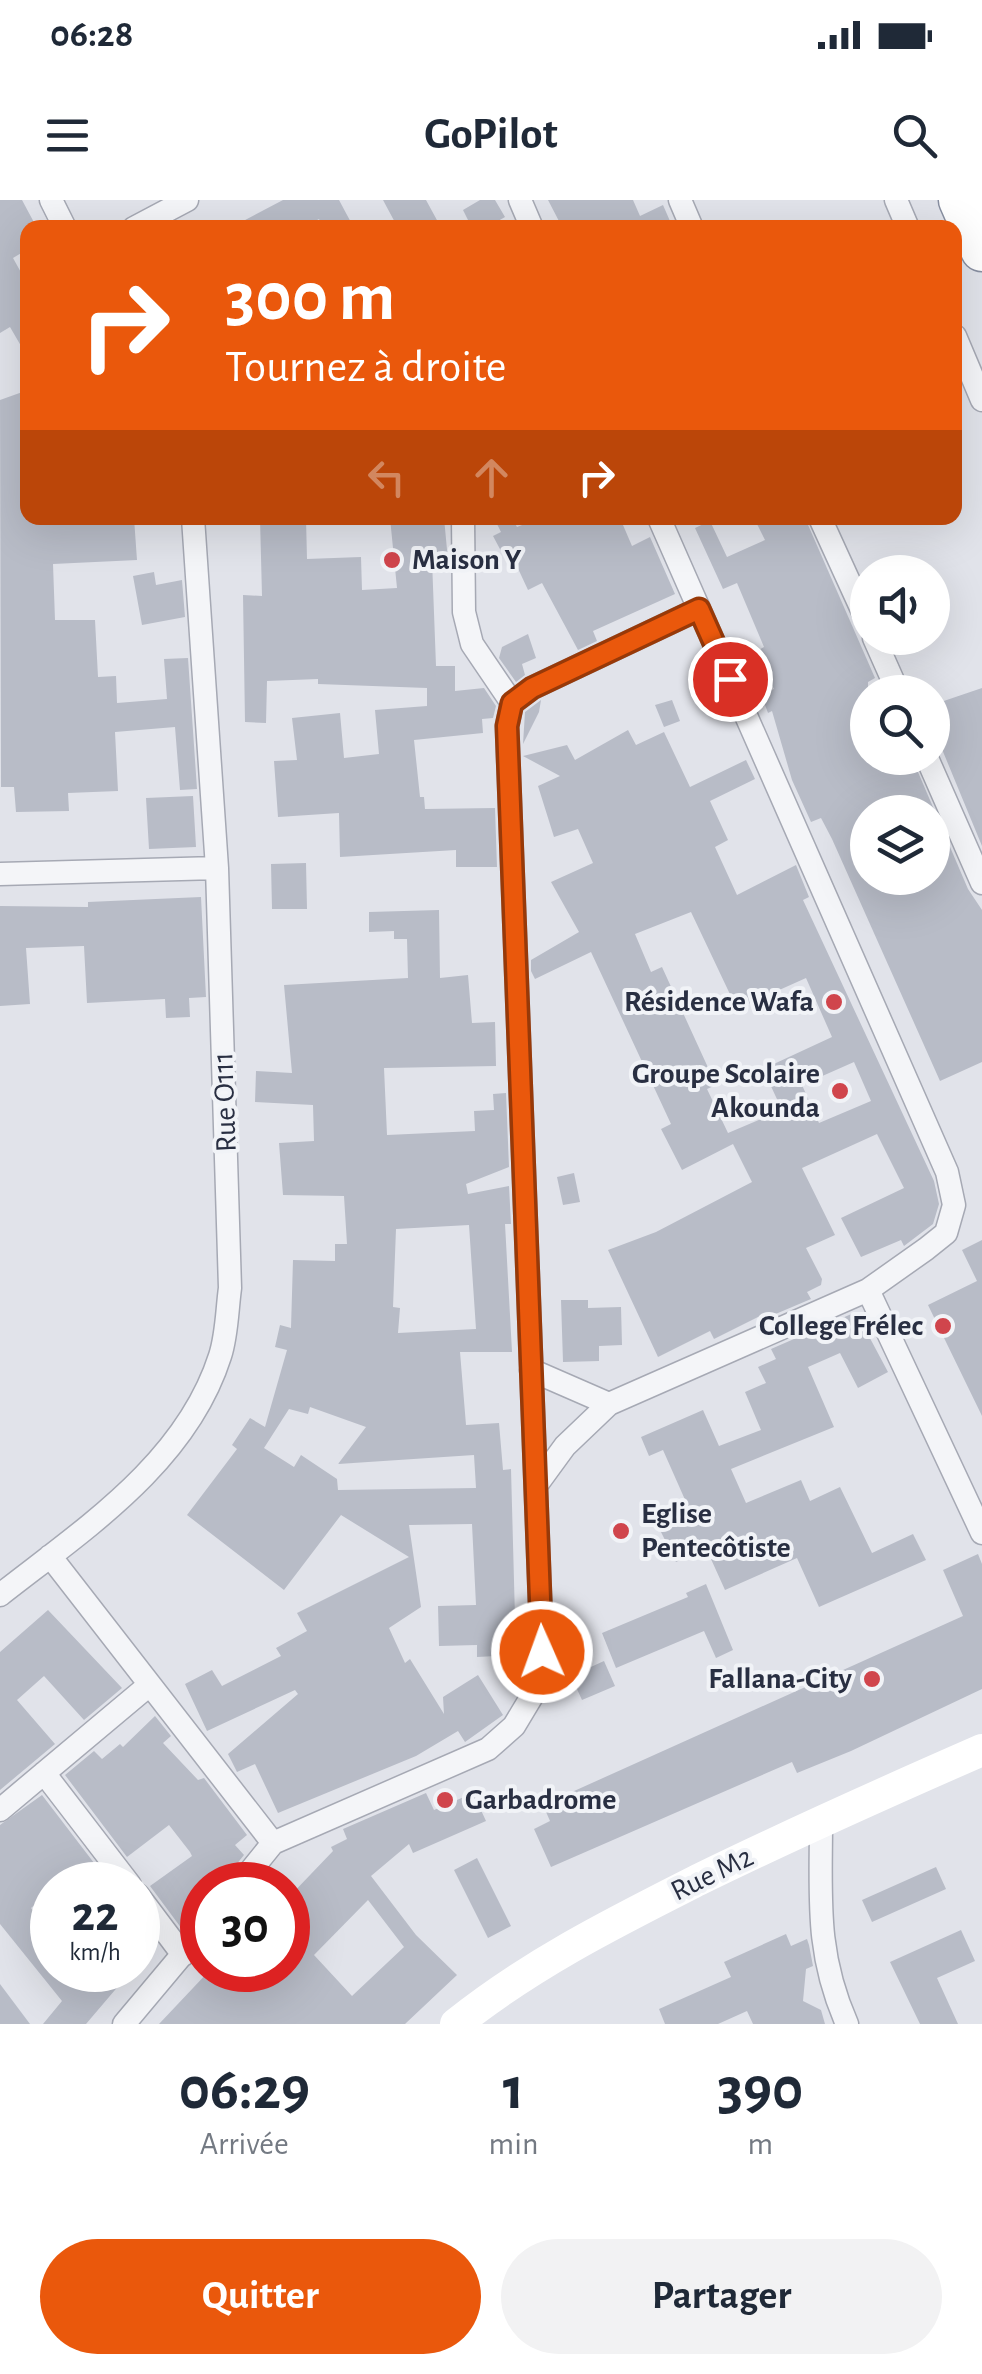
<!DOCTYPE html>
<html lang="fr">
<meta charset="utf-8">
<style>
:root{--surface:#fff;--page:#f2f2f3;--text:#1f2937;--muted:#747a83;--accent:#ea580c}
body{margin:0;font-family:"Alegreya Sans",sans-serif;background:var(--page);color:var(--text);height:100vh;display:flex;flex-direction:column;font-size:38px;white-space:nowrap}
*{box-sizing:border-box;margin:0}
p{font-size:32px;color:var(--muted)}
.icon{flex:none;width:55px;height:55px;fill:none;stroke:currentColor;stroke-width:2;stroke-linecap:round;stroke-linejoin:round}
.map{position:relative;height:1824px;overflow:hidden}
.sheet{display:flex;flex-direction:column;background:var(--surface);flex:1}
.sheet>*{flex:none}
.banner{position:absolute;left:20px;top:20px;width:942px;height:305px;border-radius:20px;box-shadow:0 10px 40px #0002;background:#ea580c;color:#fff;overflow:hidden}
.fabs{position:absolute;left:850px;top:355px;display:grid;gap:20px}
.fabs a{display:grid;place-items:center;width:100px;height:100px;border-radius:50%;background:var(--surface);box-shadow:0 10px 40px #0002;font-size:50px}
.speed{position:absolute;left:30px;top:1662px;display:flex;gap:20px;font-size:50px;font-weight:700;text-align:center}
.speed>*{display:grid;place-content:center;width:130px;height:130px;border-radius:50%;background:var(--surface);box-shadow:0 10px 40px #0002;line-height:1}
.speed small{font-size:25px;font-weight:400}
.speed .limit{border:15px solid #d22;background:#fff;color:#111}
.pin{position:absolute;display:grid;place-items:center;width:85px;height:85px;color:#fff;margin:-42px;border:5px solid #fff;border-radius:50%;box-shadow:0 2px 10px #0007}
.me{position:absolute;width:110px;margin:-55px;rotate:358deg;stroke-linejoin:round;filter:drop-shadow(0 0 8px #0008)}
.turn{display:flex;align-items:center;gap:35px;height:210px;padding:0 40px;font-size:45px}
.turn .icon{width:130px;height:130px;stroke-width:2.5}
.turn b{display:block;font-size:70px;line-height:85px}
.lanes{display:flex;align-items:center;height:95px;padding:0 40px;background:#0003;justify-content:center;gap:50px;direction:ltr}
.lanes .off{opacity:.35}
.eta{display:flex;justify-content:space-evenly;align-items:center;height:170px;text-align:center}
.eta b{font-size:60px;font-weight:600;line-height:70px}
.action{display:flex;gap:20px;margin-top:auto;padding:20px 40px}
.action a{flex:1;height:115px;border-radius:60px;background:var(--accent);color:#fff;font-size:40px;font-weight:600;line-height:115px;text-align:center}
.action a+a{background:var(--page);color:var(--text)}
.status{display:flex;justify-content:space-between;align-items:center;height:70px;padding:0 50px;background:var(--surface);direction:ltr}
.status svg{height:28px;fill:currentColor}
header{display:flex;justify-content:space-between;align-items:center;height:130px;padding:0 40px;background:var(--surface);font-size:45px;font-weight:600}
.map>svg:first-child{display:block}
.building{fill:#b8bcc7;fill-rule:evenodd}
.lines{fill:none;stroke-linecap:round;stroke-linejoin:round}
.street-casing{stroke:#a6a9b4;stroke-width:25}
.highway-casing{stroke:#888fa1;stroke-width:45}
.street{stroke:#f4f5f8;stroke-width:22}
.secondary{stroke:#fff;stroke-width:32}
.highway{stroke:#fff;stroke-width:42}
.route-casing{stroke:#983908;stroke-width:25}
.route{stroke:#ea580c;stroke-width:18}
.poi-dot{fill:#d0454c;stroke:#f1f3f7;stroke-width:4}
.labels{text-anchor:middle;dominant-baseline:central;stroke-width:8;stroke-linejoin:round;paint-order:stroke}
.poi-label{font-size:30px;font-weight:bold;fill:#292f42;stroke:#f1f3f7;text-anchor:end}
.street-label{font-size:30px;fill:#292f42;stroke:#f1f3f7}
</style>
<div class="status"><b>06:28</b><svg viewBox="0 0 49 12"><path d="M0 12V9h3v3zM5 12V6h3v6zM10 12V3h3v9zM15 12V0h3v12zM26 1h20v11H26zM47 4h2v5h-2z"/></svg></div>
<header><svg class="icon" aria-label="menu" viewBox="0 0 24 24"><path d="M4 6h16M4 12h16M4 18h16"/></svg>GoPilot<svg class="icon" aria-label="search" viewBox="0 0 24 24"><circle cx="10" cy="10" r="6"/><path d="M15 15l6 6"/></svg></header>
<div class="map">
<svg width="982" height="1824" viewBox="0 0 982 1824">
<rect width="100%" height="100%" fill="#e1e3ea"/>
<!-- building -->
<path class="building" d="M0,0H22L37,28H28V49L13,58L28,85V158L10,127L0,133Z
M283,0H339L354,28H323L319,19L302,28H230Z
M383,0H426L438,22L428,28H398Z
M480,0H495L505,17L486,28H472L463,10Z
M548,0H633L640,16L663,5L673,28H572L569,21L561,25Z
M28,190V318H134L137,360L53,364L55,420H95L98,477L116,476L117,503L167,499L164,459L188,458L197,589L180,590L175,527L115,532L118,591L68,593L69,611L16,612L14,587H1L0,200Z
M260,318H306L307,359L361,357L362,390L397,388L390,318H444L448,360H432L436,466H455V491L484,488L496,506L493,518L482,519L483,533L414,540L420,597H424L425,609L495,608L497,667H456V650L340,657L339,613L278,617L274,561L297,560L292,518L340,513L344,558L379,554L375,510L427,506V488L318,484V479L267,481L266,523L245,522L243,395L262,396Z
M494,318H512L517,327L540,318H620L632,346L650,337L675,394L593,431L597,441L578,450L542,383L528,390L508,347L501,351L493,336L501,332Z
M754,318H805L875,478L868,482V558H912L968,689L982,710V862L940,881L832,639L821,618L811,622L792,580L772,511L768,513L761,494L774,489L755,452L764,447L737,383L723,389L695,328L710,321L727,357L765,340ZM868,612H932V678H868Z
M154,372L156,385L182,380L185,417L142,425L133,376Z
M528,434L536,458L522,464L525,475L516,482L499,458L502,447Z
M982,488V646L932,525V505Z
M541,500L539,512L523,544L525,512Z
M672,500L680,521L664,527L655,505Z
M628,530L636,545L664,532L690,587L746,560L755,579L710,601L728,640L715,647L737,695L796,665L809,697L803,700L934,981L939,1004L933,1024L904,1046L901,1040L861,1057L841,1018L904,988L877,934L802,968L835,1035L806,1048L822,1079L821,1085L807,1092L811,1099L759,1121L758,1117L714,1139L710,1131L658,1157L608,1050L656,1032L752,982L733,944L682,970L661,929L671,924L591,752L535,779L531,771V760L579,732L551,682L593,663L578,629L554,637L538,586L560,576L523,556L567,545L575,560ZM691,712L737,809L806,778L832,837L763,869L782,910L728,933L707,889L716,885L662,767L651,772L635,734ZM854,862L871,901L819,923L802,885Z
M193,596L196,647L149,649L146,598Z
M306,663L307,709H272L271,664Z
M201,697L206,797L189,798L190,817L166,818L165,799L87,803L84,746L26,748L30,804L0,806V706L88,707V702Z
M439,710L440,778L468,775L472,823L495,822L496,866L384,868L387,935L475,931L474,911L494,910L493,894L506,893L509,967L466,984L468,994L509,986L511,1024H505L512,1152H460L466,1225L499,1223L503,1270L511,1269L516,1455L477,1457V1445L439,1446L438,1406L476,1405L472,1324L409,1325L421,1407L389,1428L405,1463L410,1459L444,1514L443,1497L478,1475L503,1515L465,1542L458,1531L416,1556L278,1613L255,1564L237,1572L228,1554L298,1494L295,1490L207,1531L185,1484L212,1470L222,1486L281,1456L276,1448L307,1431L297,1413L409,1357L341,1315L284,1390L187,1315L237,1249L232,1245L250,1218L265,1227L287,1150L275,1147L280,1125L291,1128L293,1060L335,1061V1044H347L344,996L283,995L279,943L314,941L313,905L255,902L256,871L292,873L284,785L408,778L407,739H394V731L369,732V712ZM469,1025L476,1129L398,1133L400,1108L393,1107L396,1029ZM310,1207L366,1227L338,1264L474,1255L476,1288L338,1290L337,1279L301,1255L294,1267L264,1248L289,1209L308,1214Z
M574,973L580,1002L563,1005L557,977Z
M982,1040V1216L928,1105L977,1081L962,1050Z
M561,1100H588V1108L621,1107L622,1145L599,1146V1161L563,1162Z
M856,1112L888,1172L858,1188L840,1153L808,1167L834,1227L731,1269L746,1303L801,1280L810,1301L840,1287L872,1353L913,1334L926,1360L819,1407L797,1358L725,1390L706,1348L676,1362L658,1326L690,1311L663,1250L649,1256L641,1237L703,1210L719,1246L761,1230L745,1192L766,1183L758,1167L776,1159L771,1149Z
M978,1354L982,1364V1489L851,1551L797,1573L792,1562L551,1667L534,1629L550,1621L543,1605L963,1416L943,1370Z
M706,1384L733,1450L716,1458L704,1431L616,1468L602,1433L688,1397L686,1393Z
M48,1410L122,1488L84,1520L44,1476L17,1500L55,1544L0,1590V1452Z
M604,1461L615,1486L582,1500L571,1476Z
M155,1516L171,1536L163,1543L198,1580L204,1578L247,1635L235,1645L244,1655L227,1676L223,1680L217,1673L192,1694L202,1712L182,1729L150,1686L192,1656L190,1652L169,1625L127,1657L65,1575L94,1551L102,1559L120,1544L123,1547Z
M426,1593L434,1610L473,1593L486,1621L413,1653L409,1644L371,1676L416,1735L457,1775L405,1824H159L210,1770H288V1698L333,1651L331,1647L347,1639L343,1629ZM368,1700L404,1747L352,1796L314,1755Z
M42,1595L104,1676L93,1685H52V1690L31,1708L52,1734V1770H132L86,1824H43L62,1801L0,1724V1625Z
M477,1658L511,1726L488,1738L454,1670Z
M936,1667L946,1689L872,1722L862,1700Z
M961,1730L975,1761L937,1778L958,1824H920L890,1762Z
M786,1734L791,1746L807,1739L809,1745L813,1766L806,1769L803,1801L821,1810L825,1824H753L747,1811L718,1824H665L659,1809L731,1777L724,1762Z
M0,1784L30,1824H0Z"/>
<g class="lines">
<!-- street casing -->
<g class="street-casing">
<path id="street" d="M51,0L65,28
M520,0L532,28
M680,0L692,28
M896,0L908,28
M134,28L187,0
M955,136L982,200
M463,318L464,412L472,444L512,503
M820,318L868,423
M874,438L898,492
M927,558L982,683
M0,674L217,668
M868,1090L982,1333
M531,1170L609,1204
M538,1283L565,1246L609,1204L868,1090L926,1049L946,1033L954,1005L947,972L659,318
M50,1356L273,1643
M0,1395C84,1329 186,1263 220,1156C227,1135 227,1110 230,1088L217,668L193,318
M44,1573L130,1685
M0,1610L148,1486
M821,1620C821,1697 815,1752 847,1824
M239,1685L273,1643L488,1549L514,1526L535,1491L542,1452L507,526L512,503L532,488L699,409
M138,1695L183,1755
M124,1824L202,1731"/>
</g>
<!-- highway casing -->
<g class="highway-casing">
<path id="highway" d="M960,0L982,50"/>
</g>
<!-- street -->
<use href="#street" class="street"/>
<!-- secondary -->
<path class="secondary" d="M456,1824C531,1764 613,1723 698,1680C792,1634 886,1592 982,1550"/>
<!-- highway -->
<use href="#highway" class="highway"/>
</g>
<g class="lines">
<!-- route casing -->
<g class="route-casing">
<path id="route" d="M542,1452L507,526L512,503L532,488L699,409L730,479"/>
</g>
<!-- route -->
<use href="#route" class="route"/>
</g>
<!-- markers -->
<g class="poi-dot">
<circle cx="392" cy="360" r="10"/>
<circle cx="834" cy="802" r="10"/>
<circle cx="840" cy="891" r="10"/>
<circle cx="943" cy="1126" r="10"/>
<circle cx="621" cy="1331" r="10"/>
<circle cx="872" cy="1479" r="10"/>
<circle cx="445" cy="1600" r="10"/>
</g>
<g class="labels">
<!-- poi labels -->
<g class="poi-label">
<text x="412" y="360" text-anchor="start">Maison Y</text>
<text x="814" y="802">Résidence Wafa</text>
<text x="820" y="874">Groupe Scolaire<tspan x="820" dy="34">Akounda</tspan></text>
<text x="923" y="1126">College Frélec</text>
<text x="641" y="1314" text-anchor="start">Eglise<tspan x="641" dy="34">Pentecôtiste</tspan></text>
<text x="852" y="1479">Fallana-City</text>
<text x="465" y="1600" text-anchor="start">Garbadrome</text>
</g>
<!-- street labels -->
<g class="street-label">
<text transform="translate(225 902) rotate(-92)">Rue O111</text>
<text transform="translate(712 1674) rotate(-26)">Rue M2</text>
</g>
</g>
</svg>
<div class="fabs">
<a><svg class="icon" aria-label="sound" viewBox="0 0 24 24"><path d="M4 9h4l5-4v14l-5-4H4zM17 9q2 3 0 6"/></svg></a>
<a><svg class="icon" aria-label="search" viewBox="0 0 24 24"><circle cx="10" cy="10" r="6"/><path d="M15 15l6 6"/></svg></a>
<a><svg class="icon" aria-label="layers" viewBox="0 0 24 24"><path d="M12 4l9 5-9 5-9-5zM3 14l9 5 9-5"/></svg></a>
</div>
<div class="speed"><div>22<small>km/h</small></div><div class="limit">30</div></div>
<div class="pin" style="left:730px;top:479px;background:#d93025"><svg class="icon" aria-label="arrive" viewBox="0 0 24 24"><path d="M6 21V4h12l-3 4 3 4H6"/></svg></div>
<svg class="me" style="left:542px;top:1452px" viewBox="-20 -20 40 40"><circle r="17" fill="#ea580c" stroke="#fff" stroke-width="3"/><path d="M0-11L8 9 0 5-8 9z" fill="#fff"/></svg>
<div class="banner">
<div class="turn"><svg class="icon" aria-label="right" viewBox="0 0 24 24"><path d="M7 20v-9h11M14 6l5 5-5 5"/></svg><div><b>300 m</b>Tournez à droite</div></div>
<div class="lanes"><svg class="icon off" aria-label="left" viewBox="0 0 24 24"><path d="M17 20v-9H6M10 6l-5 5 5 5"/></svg><svg class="icon off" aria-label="ahead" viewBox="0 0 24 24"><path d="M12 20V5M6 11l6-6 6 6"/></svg><svg class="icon" aria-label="right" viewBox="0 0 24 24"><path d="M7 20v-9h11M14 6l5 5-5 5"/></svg></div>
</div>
</div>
<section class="sheet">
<div class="eta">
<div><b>06:29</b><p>Arrivée</p></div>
<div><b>1</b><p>min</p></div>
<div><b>390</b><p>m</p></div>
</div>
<div class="action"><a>Quitter</a><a>Partager</a></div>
</section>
